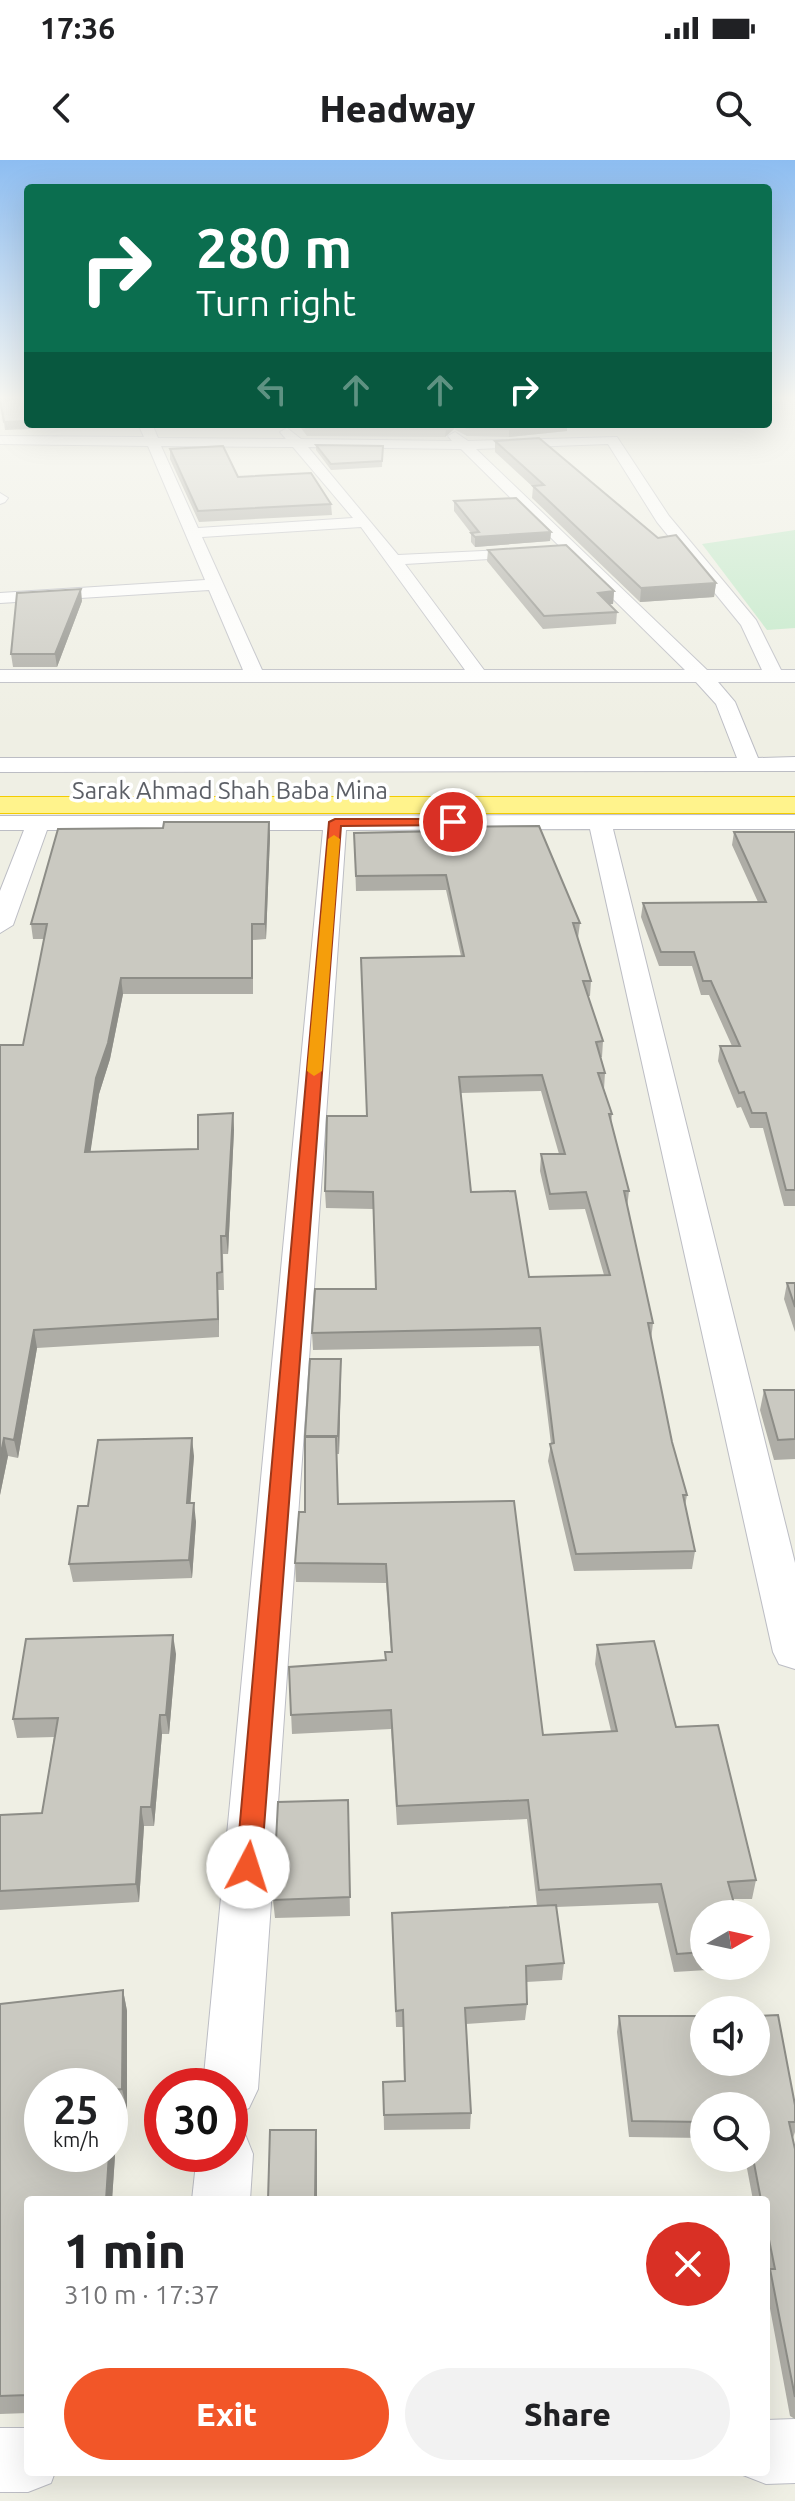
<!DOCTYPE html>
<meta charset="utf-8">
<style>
:root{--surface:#fff;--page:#f2f2f2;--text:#202124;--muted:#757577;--accent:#f25628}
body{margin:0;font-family:Ubuntu,sans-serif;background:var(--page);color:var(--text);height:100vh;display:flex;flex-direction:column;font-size:30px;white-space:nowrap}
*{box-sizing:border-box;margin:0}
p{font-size:26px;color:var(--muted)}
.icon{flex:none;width:44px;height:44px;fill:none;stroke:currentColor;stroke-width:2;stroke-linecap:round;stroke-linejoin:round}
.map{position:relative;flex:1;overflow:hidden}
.drawer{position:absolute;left:24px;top:2036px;width:746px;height:280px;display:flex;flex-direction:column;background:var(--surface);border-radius:8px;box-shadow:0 8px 32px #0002}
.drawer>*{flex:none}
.banner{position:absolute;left:24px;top:24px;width:748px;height:244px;border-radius:8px;box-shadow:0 8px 32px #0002;background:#0b6e4f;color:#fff;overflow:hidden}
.needle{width:52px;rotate:81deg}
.buttons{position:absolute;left:690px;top:1740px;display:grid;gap:16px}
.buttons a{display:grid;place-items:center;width:80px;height:80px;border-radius:50%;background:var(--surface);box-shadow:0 8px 32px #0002;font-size:40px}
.speed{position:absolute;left:24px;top:1908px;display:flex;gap:16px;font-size:40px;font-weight:700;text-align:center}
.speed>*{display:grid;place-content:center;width:104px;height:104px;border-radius:50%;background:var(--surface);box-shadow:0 8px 32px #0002;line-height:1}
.speed small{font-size:20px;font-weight:400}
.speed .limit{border:12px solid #d22;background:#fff;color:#111}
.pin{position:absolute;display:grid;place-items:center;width:68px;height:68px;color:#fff;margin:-34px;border:4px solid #fff;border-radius:50%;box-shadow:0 2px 8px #0007}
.me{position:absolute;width:88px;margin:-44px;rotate:5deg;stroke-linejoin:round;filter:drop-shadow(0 0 6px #0008)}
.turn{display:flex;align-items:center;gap:28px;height:168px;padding:0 40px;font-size:36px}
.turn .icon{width:104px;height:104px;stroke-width:2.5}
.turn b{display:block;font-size:56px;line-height:68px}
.lanes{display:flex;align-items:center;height:76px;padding:0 40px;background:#0003;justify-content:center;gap:40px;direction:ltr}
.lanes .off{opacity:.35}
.round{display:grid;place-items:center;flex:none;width:84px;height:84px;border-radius:42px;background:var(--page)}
.summary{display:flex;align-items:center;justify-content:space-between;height:136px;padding:0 40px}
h1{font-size:48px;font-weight:800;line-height:60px}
.primary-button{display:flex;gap:16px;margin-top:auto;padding:16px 40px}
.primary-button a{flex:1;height:92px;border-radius:48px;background:var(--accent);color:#fff;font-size:32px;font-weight:800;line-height:92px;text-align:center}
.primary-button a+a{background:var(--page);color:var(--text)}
.status{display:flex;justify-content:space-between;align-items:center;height:56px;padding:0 40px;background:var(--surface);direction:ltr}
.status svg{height:22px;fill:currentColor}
header{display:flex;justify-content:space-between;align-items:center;height:104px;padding:0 40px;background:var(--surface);font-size:36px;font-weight:800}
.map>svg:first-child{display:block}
.green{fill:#bfe8c6}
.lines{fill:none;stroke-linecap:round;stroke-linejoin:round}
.street-casing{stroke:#bcbdc4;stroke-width:2}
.highway-casing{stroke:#f4cc00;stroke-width:2}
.street{fill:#fff;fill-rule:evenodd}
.highway{fill:#fff38c;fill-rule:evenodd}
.wall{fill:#aeada6;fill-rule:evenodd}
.shaded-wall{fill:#8d8d87}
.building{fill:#cac9c1;stroke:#8d8d87;stroke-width:2;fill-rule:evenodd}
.route{fill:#f25628;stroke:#9d381a;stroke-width:2}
.slow{fill:#f59e0b}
.labels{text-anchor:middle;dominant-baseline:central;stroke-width:7;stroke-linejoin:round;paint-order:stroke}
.far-street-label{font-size:24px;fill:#5c5f66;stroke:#fff}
</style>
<div class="status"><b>17:36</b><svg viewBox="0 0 49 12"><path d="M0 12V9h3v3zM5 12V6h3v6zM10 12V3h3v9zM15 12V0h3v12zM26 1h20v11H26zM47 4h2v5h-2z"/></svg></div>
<header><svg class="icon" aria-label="back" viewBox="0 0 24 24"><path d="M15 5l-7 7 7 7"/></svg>Headway<svg class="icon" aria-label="search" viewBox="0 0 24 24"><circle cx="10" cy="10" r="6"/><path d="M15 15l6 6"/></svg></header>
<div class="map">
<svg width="795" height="2341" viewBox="0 0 795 2341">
<rect width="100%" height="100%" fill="#efefe4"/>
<!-- green -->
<path class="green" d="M795,370V468L767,470L702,384Z"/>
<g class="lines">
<!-- street casing -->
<g class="street-casing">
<path id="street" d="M138,264H152L158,278L286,279L280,272L287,268L301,279L452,281L448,276L455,272L468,281L617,277L669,356L756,460L781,510H795V522H718L735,542L758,598L795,597V611L0,612V598H737L716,544L696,522H0V510H243L209,430L0,443V433L205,420L148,286L0,284V276L144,277ZM608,284L657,362L741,465L762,510H707L476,289ZM161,286L293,287L353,358L198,368ZM308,287L461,289L685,510H484L405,404L538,396L544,394V388L398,395ZM361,367L465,510H262L202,377Z
M0,333L8,338L5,342L0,344Z
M795,655V669H613L795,1403V1509L779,1504L773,1492L590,669L346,670L258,1929L249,1948L230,1956V1926H203L323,670H47L13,765L0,773V731L24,670H0V656Z
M230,1968L245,1974L253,1994L250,2040H192L197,1994H230Z
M795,2259V2323L766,2324L743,2315L742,2312H766V2260Z
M0,2268H28V2312H55L51,2323L28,2332H0Z"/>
</g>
<!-- highway casing -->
<g class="highway-casing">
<path id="highway" d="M0,637H795V653H0Z"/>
</g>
<!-- street -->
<use href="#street" class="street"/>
<!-- highway -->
<use href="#highway" class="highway"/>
</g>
<!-- wall -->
<path class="wall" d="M298,264H567V271L509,277L467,276L454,269L445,277L307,276Z
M495,281L658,378L716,423L714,437L640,442L532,338L533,327L495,292Z
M316,285L383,286L382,307L331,310L316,290Z
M170,289L238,317L331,344L332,355L199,362L170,299Z
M454,341L551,372L550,381L475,387L471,382V373L454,351Z
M488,390L614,431L613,444H609L617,452L616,464L543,469L487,401Z
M82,441L57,507H13L11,494Z
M269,662L270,676L266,779L253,780V834H123L110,899L99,934L90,992L198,989L233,953L234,970L228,1094H223L224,1130H218L219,1177L37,1188L18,1298L8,1296L0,1335V885H23L44,779H33L31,764L163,668Z
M734,672H795V1046H784L763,968H750L741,947L737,948L718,901L720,886H732L709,835H701L692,806H659L641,757L643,743L758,742L732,685Z
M354,673L580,763L578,778H577L591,821L590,836H588L603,881L602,897H601L605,913L604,929L612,954L611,964L629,1031L627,1048L653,1163L651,1180L672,1282L687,1335L685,1346L695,1391L692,1409L574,1411L548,1301L551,1284L539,1186L313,1190L312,1173L376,1129L373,1049L326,1048L325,1031L367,956L461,796L446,730L356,731ZM541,931L559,994H541L540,1011L549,1050L585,1049L604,1115L529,1117L471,1032L461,933Z
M787,1123H795V1172L784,1139Z
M341,1199L339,1294H336L338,1344L543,1575L611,1571L595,1504L597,1485L676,1567L756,1720L752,1739H733L704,1754V1806H742L741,1808L674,1812L658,1743L556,1747L564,1803L562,1820L526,1822L527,1844L525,1860L466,1864L471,1953L470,1969L384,1970L383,1922H404L403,1867H396L392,1753L537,1746L527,1659L397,1665L391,1569L292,1574L289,1507L385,1500L391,1492L386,1423L296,1422L295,1403L305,1352V1276Z
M764,1230H795V1299L774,1300L760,1250Z
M194,1296L190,1343L196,1362L192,1418L73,1422L69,1404L88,1346Z
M176,1494L169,1574H162L154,1666H144L139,1742L0,1750V1655L42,1653L54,1577L17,1578L13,1559Z
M348,1640L350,1756L275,1758L273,1740Z
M123,1830L127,1851V1950L118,1951L112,2040H28V2253L0,2254V1844Z
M619,1856L795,1945V1972L793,1978L795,1989V2259L790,2256L766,2127L768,2116L766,2105V2040H753L745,1998H756V1946H704V1978L629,1977L617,1872Z"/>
<!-- shaded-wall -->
<path class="shaded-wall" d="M28,261V264H51L52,268L5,270L4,262Z
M451,264H454V269L445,277L446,269Z
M552,264H567V271L509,277V269Z
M551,372L550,381L475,387V377Z
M716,423L714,437L640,442L641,428Z
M81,429L82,441L57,507L55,494Z
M614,431L613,444L597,445L598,433Z
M269,662L270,676L266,779L265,764Z
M121,818L123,834L110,899L99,934L88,1009L85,992L96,918Z
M233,953L234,970L228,1094L226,1076Z
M217,1113L218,1130L219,1177L218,1159Z
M34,1170L37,1188L18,1298L14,1280Z
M341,1199V1218L339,1294L338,1276Z
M4,1278L8,1296L0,1335V1298Z
M192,1278L194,1296L189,1362L187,1343Z
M194,1343L196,1362L192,1418L189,1400Z
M173,1475L176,1494L169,1574L166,1555Z
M160,1555L162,1574L154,1666L151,1647Z
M141,1647L144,1666L139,1742L136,1724Z
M123,1830L127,1851V1950L122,1929Z
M113,1930L118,1951L112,2040H106L109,1994H110Z
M316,1970L317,1992V2040H315Z"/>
<!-- building -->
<path class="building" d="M0,239H28V261L4,262Z
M304,264H451L446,269L306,268Z
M459,264H552L509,269L467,268Z
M539,278L658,378L676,375L716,423L641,428L533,326L544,325L495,281Z
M316,285L383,286L382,301L331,304Z
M223,286L238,317L311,313L331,344L198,351L170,289Z
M516,338L551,372L475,377L471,373L479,372L454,341Z
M566,385L614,431L598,433L617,452L544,456L488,390Z
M81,429L55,494H11L17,433Z
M164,662H269L265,764H252V818H121L108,883L96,918L85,992L198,989V955L233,953L226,1076H221L222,1112L217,1113L218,1159L34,1170L14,1280L4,1278L0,1298V885H23L47,764H31L58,669L163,668Z
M539,666L580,763H573L591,821H583L603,881L596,882L605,913H598L612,954H609L629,1031H624L653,1163H648L672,1282L687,1335H683L695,1391L576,1394L550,1284L554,1283L540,1168L312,1173L315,1129H376L373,1032L325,1031L327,956H367L361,798L464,796L446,715L356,716L354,673L444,671V667ZM542,915L565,994H541L550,1034L586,1032L610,1115L529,1117L515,1031L471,1032L459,917Z
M734,672H795V1030H786L766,953H752L744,932L739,933L720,886H740L711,821H703L694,792H661L643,743L766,742Z
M787,1123H795V1147Z
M310,1199H341L338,1276H305Z
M764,1230H795V1279L778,1280Z
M305,1277H336L338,1344L514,1341L543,1575L617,1571L597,1485L654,1481L676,1567L718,1565L756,1720L728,1722L737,1754H704V1792L677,1794L661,1724L539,1730L528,1640L397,1646L391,1550L291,1555L289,1507L386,1500L385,1492H392L386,1404L295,1403L299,1352H305Z
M192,1278L187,1343H194L189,1400L69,1404L78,1346H88L98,1280Z
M173,1475L166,1555H160L151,1647H141L136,1724L0,1731V1655L42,1653L58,1558L13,1559L26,1479Z
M348,1640L350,1737L273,1740L278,1642Z
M556,1745L564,1803L526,1806L527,1844L465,1848L471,1953L384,1955L383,1922L405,1921L403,1850L396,1851L392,1753Z
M123,1830L122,1929L113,1930L110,1976V1926H42V1994H109L106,2040H28V2235L0,2236V1844Z
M778,1855L795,1945V1962H789L795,1989V2237L770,2109H775L766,2065V2040H761L753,1998H756V1946H704V1962L632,1961L619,1856H704V1902H756V1856Z
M270,1970H316L315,2040H268Z"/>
<!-- sky -->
<linearGradient id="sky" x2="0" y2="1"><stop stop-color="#8dbdf1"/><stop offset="0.42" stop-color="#f8f8f3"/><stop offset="1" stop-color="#f8f8f3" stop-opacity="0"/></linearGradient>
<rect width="795" height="567" fill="url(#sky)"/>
<!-- route -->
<path class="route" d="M453,659L458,662L457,665L341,666L261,1707L257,1715L248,1718L240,1715L236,1707L329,662L335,659Z"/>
<!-- slow -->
<path class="slow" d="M334,675L340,679L322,911L314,916L307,911L328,679Z"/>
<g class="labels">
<!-- far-street labels -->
<g class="far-street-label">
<text x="230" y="630">Sarak Ahmad Shah Baba Mina</text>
</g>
</g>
</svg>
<div class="buttons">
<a><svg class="needle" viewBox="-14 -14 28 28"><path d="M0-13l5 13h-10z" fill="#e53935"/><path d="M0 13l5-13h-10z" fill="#757577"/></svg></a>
<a><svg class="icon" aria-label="sound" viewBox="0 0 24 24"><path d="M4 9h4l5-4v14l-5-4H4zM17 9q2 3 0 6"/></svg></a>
<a><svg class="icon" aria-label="search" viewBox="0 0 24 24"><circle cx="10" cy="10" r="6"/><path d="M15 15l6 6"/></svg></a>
</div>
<div class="speed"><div>25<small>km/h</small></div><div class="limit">30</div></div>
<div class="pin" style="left:453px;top:662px;background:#d93025"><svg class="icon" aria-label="arrive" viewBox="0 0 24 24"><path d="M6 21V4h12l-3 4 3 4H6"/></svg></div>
<svg class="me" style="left:248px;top:1707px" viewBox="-20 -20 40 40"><circle r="19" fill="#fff"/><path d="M0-13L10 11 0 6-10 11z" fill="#f25628"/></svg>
<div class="banner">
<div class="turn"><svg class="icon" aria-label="right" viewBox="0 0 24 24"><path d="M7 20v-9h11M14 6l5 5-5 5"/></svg><div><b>280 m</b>Turn right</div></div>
<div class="lanes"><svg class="icon off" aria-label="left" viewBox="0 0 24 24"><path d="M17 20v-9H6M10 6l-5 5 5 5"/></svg><svg class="icon off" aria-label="ahead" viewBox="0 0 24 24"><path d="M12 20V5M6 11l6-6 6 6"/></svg><svg class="icon off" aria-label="ahead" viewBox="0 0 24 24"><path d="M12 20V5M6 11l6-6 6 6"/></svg><svg class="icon" aria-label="right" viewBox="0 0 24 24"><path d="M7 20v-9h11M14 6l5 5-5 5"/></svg></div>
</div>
<section class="drawer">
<div class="summary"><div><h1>1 min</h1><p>310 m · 17:37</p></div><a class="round" style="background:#d93025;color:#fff"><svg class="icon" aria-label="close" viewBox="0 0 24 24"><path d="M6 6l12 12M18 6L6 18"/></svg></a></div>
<div class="primary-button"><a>Exit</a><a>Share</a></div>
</section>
</div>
